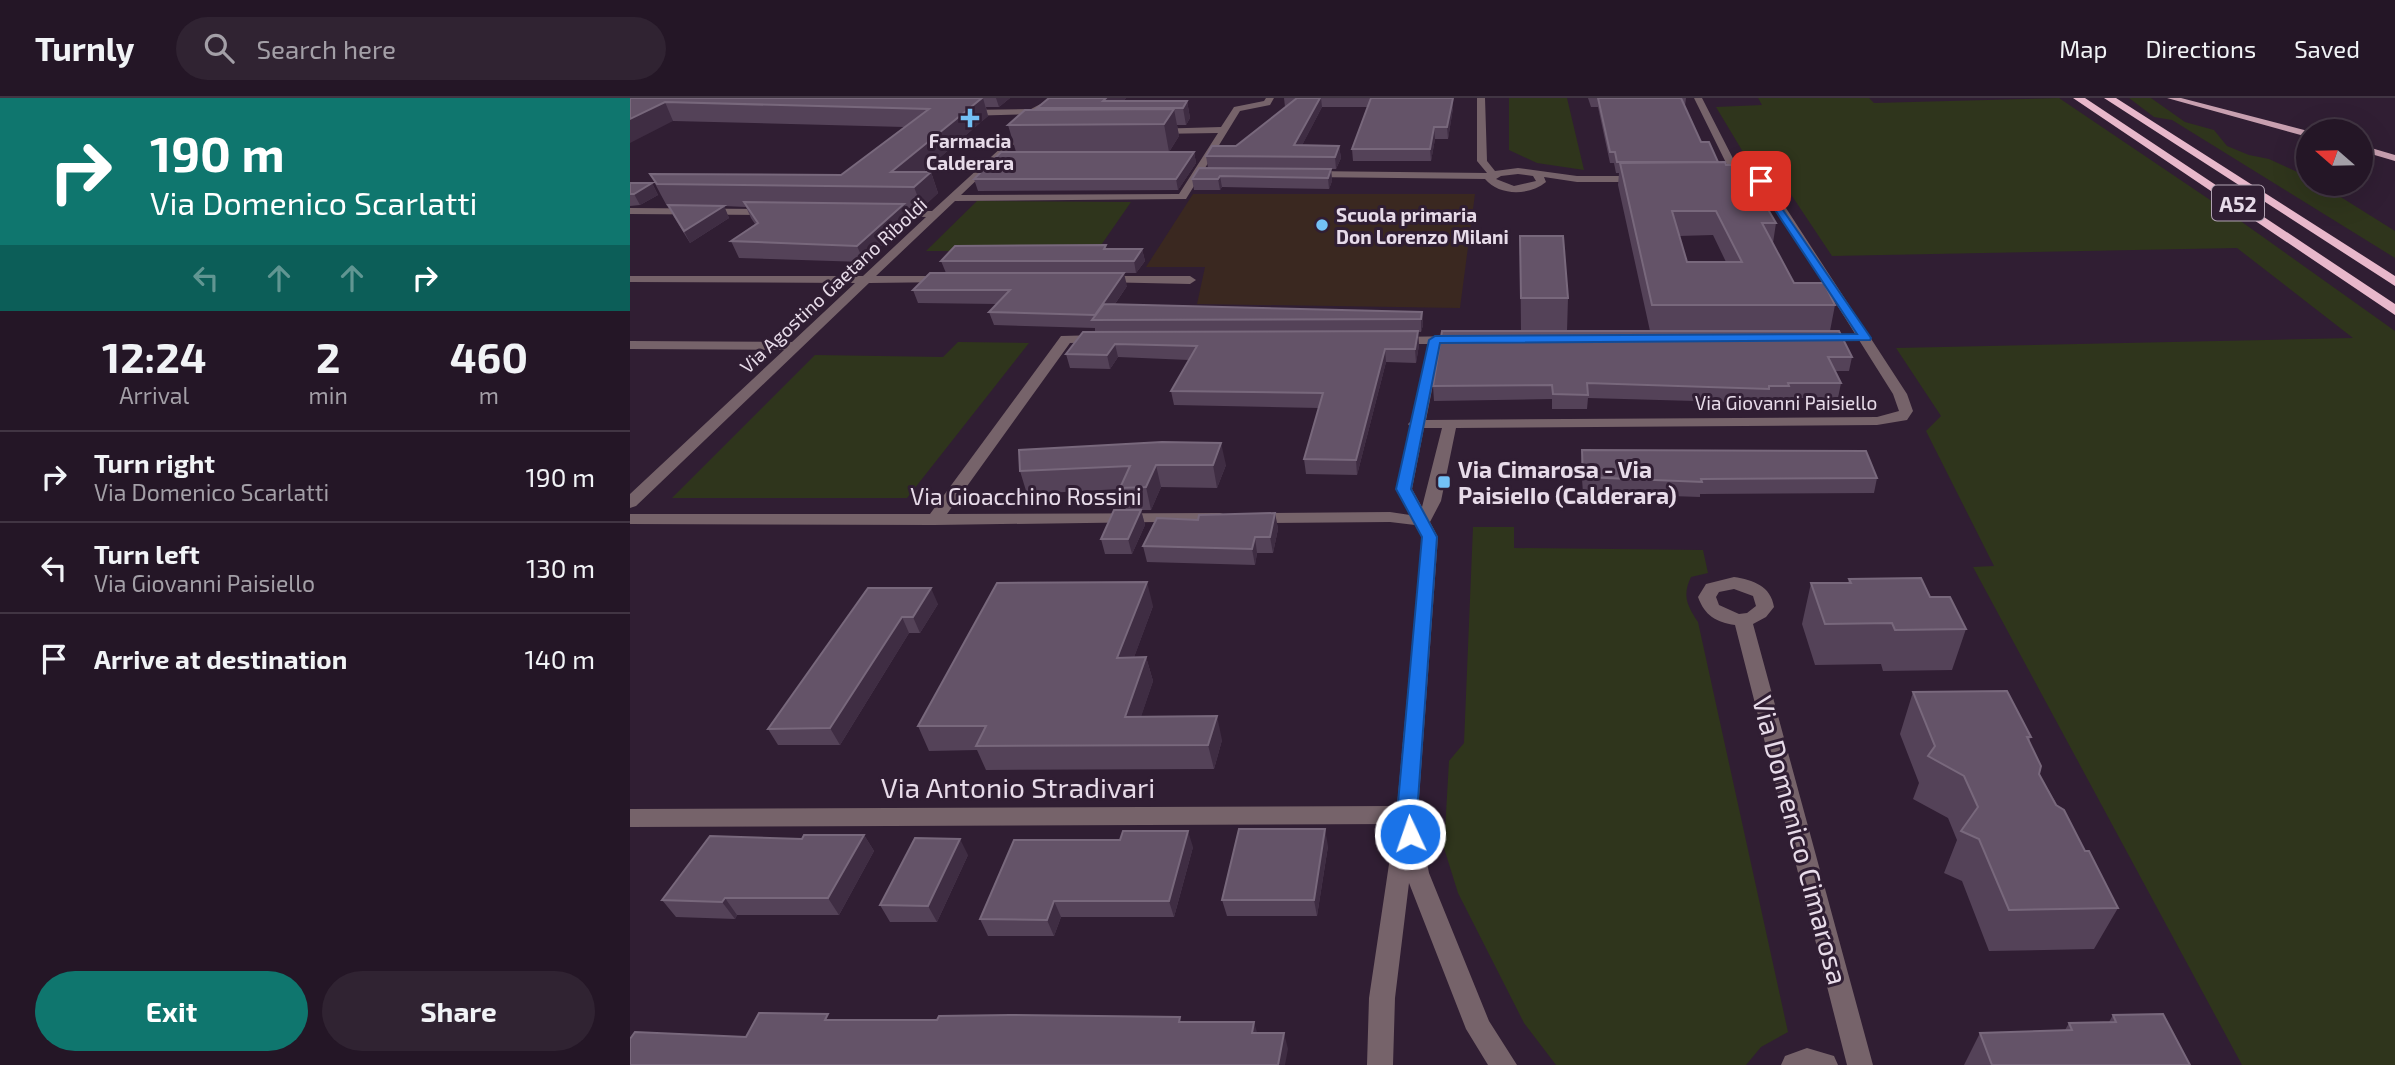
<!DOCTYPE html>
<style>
:root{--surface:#241626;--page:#302332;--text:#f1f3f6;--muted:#a39fa7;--line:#413543;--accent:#0f766e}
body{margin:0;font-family:"Exo 2",sans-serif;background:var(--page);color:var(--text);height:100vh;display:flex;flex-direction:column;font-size:26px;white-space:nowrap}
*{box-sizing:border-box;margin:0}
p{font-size:23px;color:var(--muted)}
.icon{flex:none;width:38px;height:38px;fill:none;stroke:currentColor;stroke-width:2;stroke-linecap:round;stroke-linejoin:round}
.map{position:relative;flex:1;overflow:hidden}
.side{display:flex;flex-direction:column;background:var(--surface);width:630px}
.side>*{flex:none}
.hud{background:#0f766e;color:#fff;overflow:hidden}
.needle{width:46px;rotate:290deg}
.fabs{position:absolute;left:1666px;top:21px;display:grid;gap:14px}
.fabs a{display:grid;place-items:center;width:77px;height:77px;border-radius:50%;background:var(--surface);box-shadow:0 7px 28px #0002,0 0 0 2px var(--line);font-size:35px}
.pin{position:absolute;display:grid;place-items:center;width:60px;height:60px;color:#fff;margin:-30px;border-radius:14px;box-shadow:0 4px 10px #0006}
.me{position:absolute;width:77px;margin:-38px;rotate:357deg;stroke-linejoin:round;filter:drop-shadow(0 0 5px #0008)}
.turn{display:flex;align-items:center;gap:24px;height:147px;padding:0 35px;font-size:32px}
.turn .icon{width:91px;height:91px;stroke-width:2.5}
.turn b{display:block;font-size:49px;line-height:60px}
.lanes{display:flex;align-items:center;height:66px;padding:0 35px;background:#0003;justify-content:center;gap:35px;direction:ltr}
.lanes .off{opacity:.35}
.eta{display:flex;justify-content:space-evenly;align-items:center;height:119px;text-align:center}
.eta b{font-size:42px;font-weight:700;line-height:49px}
.action{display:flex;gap:14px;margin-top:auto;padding:14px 35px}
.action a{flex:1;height:80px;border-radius:42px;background:var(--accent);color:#fff;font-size:28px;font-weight:700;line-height:80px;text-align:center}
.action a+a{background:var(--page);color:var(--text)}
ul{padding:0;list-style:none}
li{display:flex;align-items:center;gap:21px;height:91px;padding:0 35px;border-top:2px solid var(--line)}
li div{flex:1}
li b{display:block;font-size:26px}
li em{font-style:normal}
header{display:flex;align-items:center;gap:42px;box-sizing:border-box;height:98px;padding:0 35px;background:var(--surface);border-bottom:2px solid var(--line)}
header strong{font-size:33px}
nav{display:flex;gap:38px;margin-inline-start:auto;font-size:24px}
.search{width:490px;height:63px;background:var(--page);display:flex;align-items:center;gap:18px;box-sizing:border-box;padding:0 24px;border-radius:38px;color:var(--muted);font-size:26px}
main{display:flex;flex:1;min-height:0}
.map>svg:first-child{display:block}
.education{fill:#3a2820}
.green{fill:#2f351c}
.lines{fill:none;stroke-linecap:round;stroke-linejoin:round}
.minor{fill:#76636a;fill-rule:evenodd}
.major{fill:#c8a0b0;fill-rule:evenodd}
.highway{fill:#e8b8cb;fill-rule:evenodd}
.wall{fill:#544258;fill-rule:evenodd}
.shaded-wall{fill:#3f2d43}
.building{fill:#645368;stroke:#78687c;stroke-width:2;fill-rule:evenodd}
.route{fill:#1a73e8;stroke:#114b97;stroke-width:2}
.poi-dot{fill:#73c1f6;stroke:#301e33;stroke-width:2.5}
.labels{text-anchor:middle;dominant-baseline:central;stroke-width:6;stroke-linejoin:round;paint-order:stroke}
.far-poi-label{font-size:19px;font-weight:bold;fill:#e7dbe9;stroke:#301e33}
.far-street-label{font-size:19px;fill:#e7dbe9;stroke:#301e33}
.shield{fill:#301e33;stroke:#b0a2b2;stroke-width:2}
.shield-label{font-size:21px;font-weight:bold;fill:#e7dbe9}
.poi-label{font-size:23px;font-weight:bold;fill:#e7dbe9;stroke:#301e33;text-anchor:start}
.street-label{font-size:23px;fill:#e7dbe9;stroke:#301e33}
.near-street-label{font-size:28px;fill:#e7dbe9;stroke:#301e33}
</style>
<header>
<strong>Turnly</strong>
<div class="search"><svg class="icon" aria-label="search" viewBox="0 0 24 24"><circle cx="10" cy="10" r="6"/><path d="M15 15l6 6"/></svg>Search here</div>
<nav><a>Map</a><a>Directions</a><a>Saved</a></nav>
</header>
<main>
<section class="side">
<div class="hud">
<div class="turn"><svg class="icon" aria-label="right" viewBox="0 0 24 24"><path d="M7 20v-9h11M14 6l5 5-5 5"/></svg><div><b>190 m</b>Via Domenico Scarlatti</div></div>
<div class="lanes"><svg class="icon off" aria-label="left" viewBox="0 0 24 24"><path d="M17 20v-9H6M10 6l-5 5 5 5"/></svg><svg class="icon off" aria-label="ahead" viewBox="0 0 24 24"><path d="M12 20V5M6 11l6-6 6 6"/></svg><svg class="icon off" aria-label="ahead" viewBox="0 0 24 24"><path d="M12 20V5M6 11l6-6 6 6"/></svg><svg class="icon" aria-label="right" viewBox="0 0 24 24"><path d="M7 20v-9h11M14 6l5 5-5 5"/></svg></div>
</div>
<div class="eta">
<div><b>12:24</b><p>Arrival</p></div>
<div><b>2</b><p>min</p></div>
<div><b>460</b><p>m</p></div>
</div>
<ul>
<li><svg class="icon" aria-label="right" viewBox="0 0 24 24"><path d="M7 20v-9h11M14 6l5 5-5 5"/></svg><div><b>Turn right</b><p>Via Domenico Scarlatti</p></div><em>190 m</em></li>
<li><svg class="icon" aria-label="left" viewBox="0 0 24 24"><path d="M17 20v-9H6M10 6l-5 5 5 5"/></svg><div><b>Turn left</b><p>Via Giovanni Paisiello</p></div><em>130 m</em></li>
<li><svg class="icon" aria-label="arrive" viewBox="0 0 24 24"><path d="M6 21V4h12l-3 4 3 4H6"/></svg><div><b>Arrive at destination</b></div><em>140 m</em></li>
</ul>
<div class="action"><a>Exit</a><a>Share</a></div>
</section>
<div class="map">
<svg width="1765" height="967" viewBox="0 0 1765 967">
<rect width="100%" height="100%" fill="#301e33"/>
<!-- education -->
<path class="education" d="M563,96H845L830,210L567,206L575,169H516Z"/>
<!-- green -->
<path class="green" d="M879,0H937L954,72L907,65L879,52Z
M1128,0H1239L1244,5L1429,0L1595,112L1765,233V967H1612L1343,469L1364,468L1296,333L1311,318L1266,250L1723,240L1607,150L1202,158L1150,80L1125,74L1086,9L1132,7Z
M1499,0H1521L1555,24L1584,32L1597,48L1619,57L1639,61L1678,79V86H1690L1765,133V160L1542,22L1524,19Z
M347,103L501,104L467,153H296Z
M328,244L399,245L277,400H42L185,257L313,259Z
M843,429H884V450L1073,452L1078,475L1061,479C1052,498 1057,507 1068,524L1158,934L1131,949L1116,967H926L894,925L828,795L814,750L819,663L834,645Z"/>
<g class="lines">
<!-- minor -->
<path class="minor" d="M422,0H432L403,16L336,18L332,15L336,12L401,11Z
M636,0H644L640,7L610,13L556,101L325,103L246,178H315L319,180V184L239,185L6,408L0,410V396L154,252L0,251V243L162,244L225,185L0,184V178H233L296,119L254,118L249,115L250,113H302L398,25L401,30L331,97L549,96L588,35L525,36L522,31L591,29L604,9L634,3Z
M847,0H855L857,63L865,73L888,70L947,78H1010L1015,81L1010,84H947L914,79L916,84C899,98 869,98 855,81L679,79L674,76L679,73L857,75L847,63ZM888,76L903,78L906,83L884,88L866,81L871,78Z
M1064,0H1072L1112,78L1139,84L1277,296L1283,313L1277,322L1247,327L826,330L811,403L800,424L808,439L787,727L791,734L799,775L859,923L887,967H858L836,931L779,785L765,900L763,967H737L739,900L765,726L0,729V711L767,708L792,439L785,427L760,424L625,425L617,420L625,415L760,414L780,417L766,391L780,329L778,326L781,323L798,246H767L762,245V239L833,238L839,242L833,246H811L796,322L1247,319L1269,313L1263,296L1132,88L1093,80L1102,77ZM794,330H812L792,409L782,391Z
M0,110L142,111L147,114L142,117L0,116Z
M472,178H560L566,182L560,186L468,184V180Z
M469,237L475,241L474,244L440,245L317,416L590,415L596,417L598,420L596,423L304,427L0,426V416H300L431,238Z
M1104,479C1123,482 1141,488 1144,509L1136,519L1123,526L1243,967H1217L1105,527C1086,524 1075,518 1068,499L1076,486ZM1104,491L1123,498L1126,508L1117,515L1109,516L1089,507L1086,499L1089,494Z
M1177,950L1204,958L1208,967H1151L1155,958Z"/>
<!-- major -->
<path class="major" d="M1537,0H1551L1678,33V39Z
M1731,47L1765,57V63L1731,53Z"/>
<!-- highway -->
<path class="highway" d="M1443,0H1455L1765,206V217Z
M1474,0H1486L1765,178V188Z"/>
</g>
<!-- wall -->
<path class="wall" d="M0,0H380L369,9H356L358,18L293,74H301L308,95L292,110H276L280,121L234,164L109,160L101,143L125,126L121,120L116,109L94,108L99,120L60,145L44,119L39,108H37L31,97L20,76L211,77L274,29L43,23Z
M419,0H496L493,3H557L560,20L556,27H547L549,38L539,54H386L378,27L407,12V10Z
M654,0H823V10L818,41H805L801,63H723L722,51L738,9H692L672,47L709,48L711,60L706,71H701L702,83L699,91L592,89L590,92H564L562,81L578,70L576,58L606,48L655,9Z
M958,0H1056L1055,8L1071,44L1088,64L1096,67L1146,125L1143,145L1164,185L1205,207L1200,233L1222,259L1219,273H1205L1211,285L1208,300H1157L1156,302H1137V305L958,300L957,311H922V301L804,303L803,288L891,233L890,138L938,200L937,233H1020L988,87L989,75H986L984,65H980L968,9H961ZM1083,137L1096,164H1057L1049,138Z
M564,54L566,65L548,92L348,93L344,81Z
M0,85H22L28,97L10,107L0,108Z
M477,151H512L515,163L506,175H471L497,188L485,206L792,214L793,227L791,234H788L789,247L786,265L756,264L727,377L676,376L674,361L689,310L544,307L541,293L559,262L488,259L480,271L440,270L436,256L465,234V230L364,227L359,214L367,206L288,205L283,192L316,175L311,163Z
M389,352L596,367L587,390L531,389L521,412H511L515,427L502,456H475L471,441L496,412L490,391L397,396L390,373Z
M952,352L1247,380L1244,395L1070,396V399L953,395L951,367Z
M645,415L648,431L643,455H627L625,467L517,464L513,448L568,422Z
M1219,481L1300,499L1336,531L1322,572L1253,573L1251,566L1185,567L1172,526L1181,485H1218Z
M238,490L308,506L290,535H279L210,647H148L138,631Z
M523,508L504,559H516L523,583L511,618L592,642L584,671L356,672L347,652L299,653L288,628Z
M1283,594L1401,639L1399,643L1409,676L1488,810L1464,851L1359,853L1332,783L1314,775L1327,742L1318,720L1283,701L1289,685L1270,636Z
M234,737L244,753L209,817H107L105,821L46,819L32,802L172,741Z
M698,748L687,818H597L592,802Z
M563,749L544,819H431L424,838H358L350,821Z
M338,757L307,824H260L250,807Z
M1483,917L1560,967H1334L1350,935L1435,932L1439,925L1479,924Z"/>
<!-- shaded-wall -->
<path class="shaded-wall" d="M353,0L358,18L276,89L261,74Z
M366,0H380L369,9Z
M476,0H496L486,10L473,3Z
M690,0H691L692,9L666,59L664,47Z
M823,0V10L818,41L817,29Z
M557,3L560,20L556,27L553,10Z
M35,4L43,23L0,45V21Z
M544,11L549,38L539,54L534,26Z
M804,29L805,41L801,63L800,51Z
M709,48L711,60L706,71L705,59Z
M564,54L566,65L548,92L546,81Z
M701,71L702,83L699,91L698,80Z
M301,74L308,95L292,110L284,89Z
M590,78L592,89L590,92L588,81Z
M22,85L28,97L10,107L4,96Z
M274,106L280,121L234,164L227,148Z
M94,108L99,120L60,145L54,133Z
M512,151L515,163L506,175L504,163Z
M494,175L497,188L474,222H466L465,217Z
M792,214L793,227L791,234V221Z
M788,233L789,247L786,265L785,251Z
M485,246L488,259L480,271L477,257Z
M755,251L756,264L727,377L726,362Z
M591,345L596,367L587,390L583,367Z
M526,367L531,389L521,412L516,389Z
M511,412L515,427L502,456L498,441Z
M645,415L648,431L643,455L640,439Z
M625,439L627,455L625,467L622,451Z
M517,484L523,508L495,584L487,560Z
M301,490L308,506L290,535L283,519Z
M272,519L279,535L210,647L200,630Z
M516,559L523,583L503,643L495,619Z
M587,618L592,642L584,671L578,647Z
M695,731L698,748L687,818L684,802Z
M558,733L563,749L544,819L539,803Z
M234,737L244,753L209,817L198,800Z
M330,741L338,757L307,824L298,808Z
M95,800L107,817L105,821L92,804Z
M424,803L431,819L424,838L417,822Z
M624,924L629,941L622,935Z
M654,935L658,951L655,967H648Z"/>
<!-- building -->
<path class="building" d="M0,0H352L261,74H301L284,89L27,86L20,76L211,77L299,11L35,4L0,21Z
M419,0H476L473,3H557L553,10H407Z
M667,0H690L664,47L709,48L705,59L576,58L582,48H606Z
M741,0H823L817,29H804L800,51H722Z
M968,0H1051L1071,44H1079L1088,64H987L985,54H980Z
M544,11L534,26L378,27L395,12Z
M371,54H564L546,81H344Z
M1095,64L1096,67H1112L1146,125H1132L1164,185H1194L1205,207H1022L990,65ZM1042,113H1086L1112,164H1057Z
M569,70L701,71L698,80L590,78L588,81H562Z
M0,85H22L4,96H0Z
M114,104L274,106L227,148L101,143L128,125Z
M38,107L94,108L54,133Z
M890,138H933L938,200H891Z
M476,147L474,151H512L504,163H311L325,148Z
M300,175H494L465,217L359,214L380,192H283Z
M474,206L792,214L791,221L462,222Z
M788,233L785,251H755L726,362L674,361L693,295L541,293L567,248L485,246L477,257L436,256L453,234Z
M812,233H1209L1222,259H1198L1211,285H1158L1159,288H1139V291L957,285L958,297L923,296L922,287L803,288Z
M532,344L591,345L583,367H526L516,389L490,390L500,368L390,373L389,352Z
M952,352L1236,353L1247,380L1071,381L1072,384L953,379Z
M484,412H511L498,441H471Z
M645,415L640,439H625L622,451L513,448L527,420L568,422L569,417Z
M1291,480L1300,499H1320L1336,531L1265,532L1262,525L1195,526L1181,485H1221L1219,481Z
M517,484L487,560L516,559L495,619L587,618L578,647L346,648L356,628H288L367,485Z
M238,490H301L283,519H272L200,630L138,631Z
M1377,593L1401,639H1397L1411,668L1409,676L1426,707L1434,712L1455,753H1459L1488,810L1379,812L1349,741L1331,733L1348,709L1334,678L1298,658L1305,648L1283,594Z
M609,731H695L684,802H592Z
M493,733H558L539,803H424L417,822L350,821L384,742H490Z
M174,737H234L198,800H95L92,804L32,802L80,738L172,741Z
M285,740L330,741L298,808L250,807Z
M129,915L198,916L195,922H307L309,918L380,917L550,919L549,924H624L622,935H654L648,967H0V941L5,934L116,939Z
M1533,916L1560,967H1362L1350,935L1442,932L1439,925L1486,924L1483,917Z"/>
<!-- route -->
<path class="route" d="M1131,80L1241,240L1240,242L810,245L781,391L807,439L787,716L791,736L788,742H773L767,716L792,439L766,391L799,242L805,238L1227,236L1126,83Z"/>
<!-- markers -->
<g class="poi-dot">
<path d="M336.5 9.5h7v7h7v7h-7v7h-7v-7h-7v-7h7z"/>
<circle cx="692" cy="127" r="7"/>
<rect x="807" y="377" width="14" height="14" rx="3.5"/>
</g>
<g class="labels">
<!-- far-poi labels -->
<g class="far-poi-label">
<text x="340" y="42">Farmacia<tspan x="340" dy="22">Calderara</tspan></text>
<text x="706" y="116" text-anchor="start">Scuola primaria<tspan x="706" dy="22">Don Lorenzo Milani</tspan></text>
</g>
<!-- far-street labels -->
<g class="far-street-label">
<text transform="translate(203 187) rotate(-43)">Via Agostino Gaetano Riboldi</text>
<text x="1156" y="304">Via Giovanni Paisiello</text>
</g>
<!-- shield labels -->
<rect class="shield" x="1582" y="87.5" width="52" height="35" rx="5"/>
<g class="shield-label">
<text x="1608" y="105">A52</text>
</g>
<!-- poi labels -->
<g class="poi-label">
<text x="828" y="371">Via Cimarosa - Via<tspan x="828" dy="26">PaisieIIo (Calderara)</tspan></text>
</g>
<!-- street labels -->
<g class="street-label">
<text x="396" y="398">Via Gioacchino Rossini</text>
</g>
<!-- near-street labels -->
<g class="near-street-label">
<text x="388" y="689">Via Antonio Stradivari</text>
<text transform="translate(1171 742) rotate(75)">Via Domenico Cimarosa</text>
</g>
</g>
</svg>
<div class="fabs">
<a><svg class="needle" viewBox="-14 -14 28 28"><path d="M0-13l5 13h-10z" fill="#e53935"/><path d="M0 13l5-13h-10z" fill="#a39fa7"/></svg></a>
</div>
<div class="pin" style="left:1131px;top:83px;background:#d93025"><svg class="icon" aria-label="arrive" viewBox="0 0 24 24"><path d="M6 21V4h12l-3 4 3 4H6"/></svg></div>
<svg class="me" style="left:780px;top:736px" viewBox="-20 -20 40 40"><circle r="17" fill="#1a73e8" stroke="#fff" stroke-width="3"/><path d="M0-11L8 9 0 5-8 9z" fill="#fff"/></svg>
</div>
</main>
